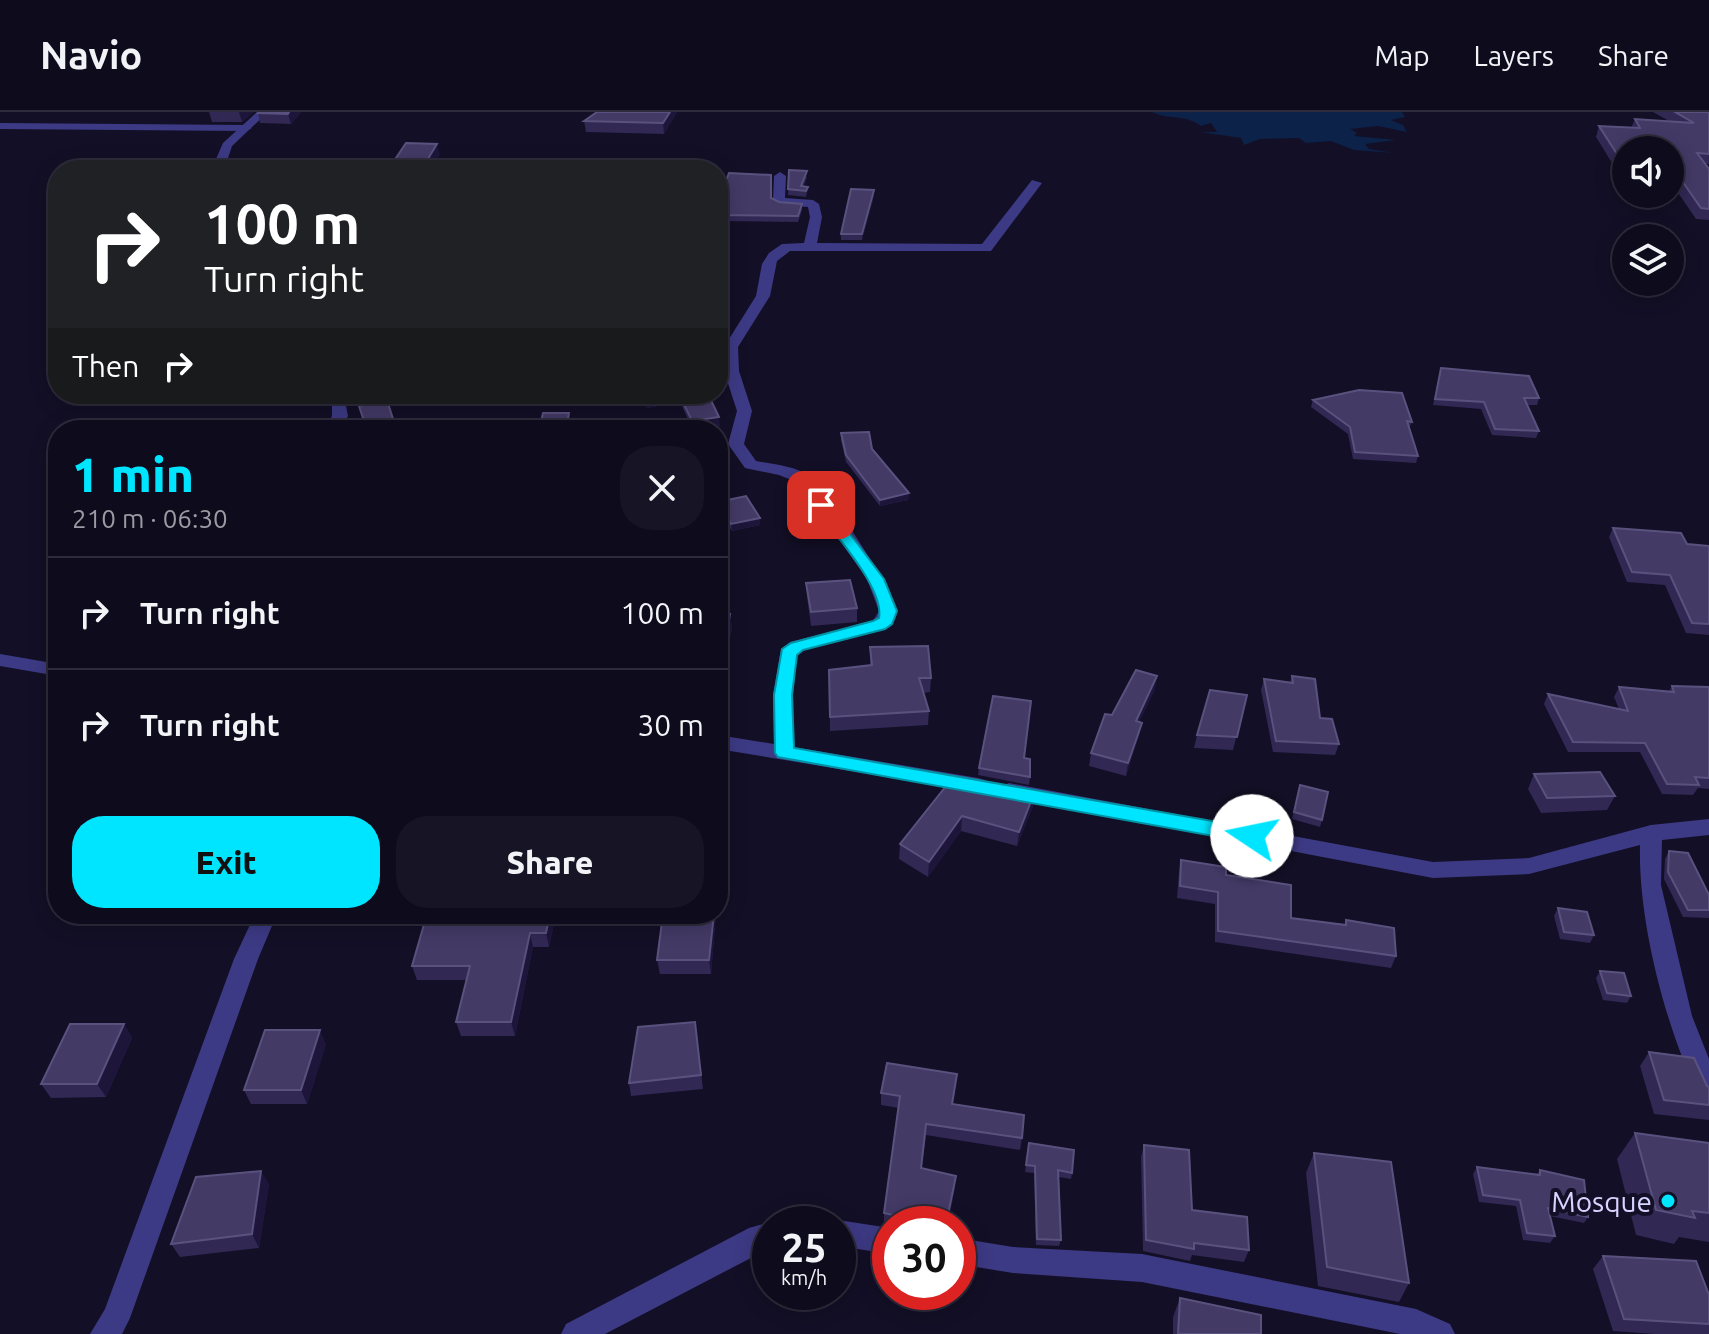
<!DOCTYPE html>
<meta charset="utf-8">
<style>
:root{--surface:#0e0b1c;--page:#171425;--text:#f1f3f6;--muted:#9b9ba3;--line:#2e2b3b;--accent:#00e5ff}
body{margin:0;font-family:Ubuntu,sans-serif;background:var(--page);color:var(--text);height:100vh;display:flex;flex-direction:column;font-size:30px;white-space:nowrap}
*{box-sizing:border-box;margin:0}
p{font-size:26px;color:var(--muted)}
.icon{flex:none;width:44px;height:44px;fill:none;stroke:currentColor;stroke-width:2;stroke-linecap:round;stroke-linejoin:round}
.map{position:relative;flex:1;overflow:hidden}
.side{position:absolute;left:48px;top:308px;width:680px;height:504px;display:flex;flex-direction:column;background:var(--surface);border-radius:32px;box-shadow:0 4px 20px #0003,0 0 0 2px var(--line)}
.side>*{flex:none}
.guide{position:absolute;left:48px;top:48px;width:680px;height:244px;border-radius:32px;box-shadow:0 4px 20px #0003,0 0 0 2px var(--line);background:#202124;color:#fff;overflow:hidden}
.fabs{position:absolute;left:1612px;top:24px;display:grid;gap:16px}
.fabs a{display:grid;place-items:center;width:72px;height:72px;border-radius:50%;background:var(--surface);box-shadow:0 4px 20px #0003,0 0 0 2px var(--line);font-size:40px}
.speed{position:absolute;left:752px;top:1094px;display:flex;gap:16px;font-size:40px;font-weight:700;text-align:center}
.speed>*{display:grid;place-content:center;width:104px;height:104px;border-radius:50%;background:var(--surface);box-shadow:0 4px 20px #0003,0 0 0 2px var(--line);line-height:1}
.speed small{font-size:20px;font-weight:400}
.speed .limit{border:12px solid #d22;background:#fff;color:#111}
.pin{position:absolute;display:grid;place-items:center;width:68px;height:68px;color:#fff;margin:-34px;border-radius:16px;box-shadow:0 4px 12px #0006}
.me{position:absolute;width:88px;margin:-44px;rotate:281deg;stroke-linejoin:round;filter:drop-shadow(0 0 6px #0008)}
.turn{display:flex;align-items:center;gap:28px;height:168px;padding:0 24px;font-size:36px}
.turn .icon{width:104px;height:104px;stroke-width:2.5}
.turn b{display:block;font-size:56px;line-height:68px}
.then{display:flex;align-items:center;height:76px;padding:0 24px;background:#0003;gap:16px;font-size:30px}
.round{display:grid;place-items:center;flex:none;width:84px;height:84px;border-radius:32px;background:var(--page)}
.headline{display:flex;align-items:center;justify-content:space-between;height:136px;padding:0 24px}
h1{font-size:48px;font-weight:800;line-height:60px;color:var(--accent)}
.primary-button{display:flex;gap:16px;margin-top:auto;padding:16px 24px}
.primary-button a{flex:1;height:92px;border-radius:32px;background:var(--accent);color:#111;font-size:32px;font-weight:800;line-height:92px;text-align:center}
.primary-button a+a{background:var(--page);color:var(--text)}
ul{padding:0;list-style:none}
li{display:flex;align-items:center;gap:24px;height:112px;padding:0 24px;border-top:2px solid var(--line)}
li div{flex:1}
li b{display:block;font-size:30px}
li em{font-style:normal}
header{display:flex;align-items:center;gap:48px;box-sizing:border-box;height:112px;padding:0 40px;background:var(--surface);border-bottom:2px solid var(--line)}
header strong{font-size:38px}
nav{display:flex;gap:44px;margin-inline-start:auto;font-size:28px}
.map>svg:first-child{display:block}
.water{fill:#0c2248}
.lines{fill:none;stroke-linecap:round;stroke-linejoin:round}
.minor{fill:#3d3a85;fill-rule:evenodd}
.tertiary{fill:#3d3a85;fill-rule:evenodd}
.wall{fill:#312854}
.shaded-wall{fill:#1d163a}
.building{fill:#433a66;stroke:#5a527e;stroke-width:2}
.route{fill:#00e5ff;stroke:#0095a6;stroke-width:2}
.poi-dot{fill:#00e5ff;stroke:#130f26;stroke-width:3}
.labels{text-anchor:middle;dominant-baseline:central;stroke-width:8;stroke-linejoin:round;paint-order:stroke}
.near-poi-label{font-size:28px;fill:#d9d4ff;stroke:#130f26;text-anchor:end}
</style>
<header>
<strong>Navio</strong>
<nav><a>Map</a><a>Layers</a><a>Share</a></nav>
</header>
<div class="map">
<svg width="1709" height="1222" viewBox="0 0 1709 1222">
<rect width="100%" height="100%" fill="#130f26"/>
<!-- water -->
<path class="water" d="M1152,0H1402L1405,5L1391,8L1403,13L1407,20L1378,14L1350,17L1357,21L1354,24L1396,28L1365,32L1369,37L1394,41L1354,38L1331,29L1306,31L1299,26L1260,27L1244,33L1241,26L1200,20H1217L1211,11L1201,14C1186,2 1168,8 1152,0Z"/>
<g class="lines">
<!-- minor -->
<path class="minor" d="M0,11L246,13L252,16L246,19L0,17Z
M780,60L786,64L785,86L813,88L819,92L822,105L817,131L982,132L1032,68L1042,71L991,139H790L777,149L770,184L738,235L739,259L752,299L744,332L756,349C773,352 795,354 810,364C825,374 893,478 896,497C898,506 893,512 886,517L804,538L797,543L793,583L794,635L978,666L985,668L988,673L985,678L978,680L718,637V623L774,632L773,583L781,537L790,530L873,509L879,499L867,467L799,371L779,363L745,356L728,332L737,299L724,259V235L756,184L762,152L769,141L782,132L804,131L810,105L808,95L779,93L773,89L774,64Z
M0,542L58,552V564L0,554Z
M1009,671L1433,750L1529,746L1651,713L1709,707V723L1662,728L1661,773L1692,904L1709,947V990L1700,987C1666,916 1638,811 1640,733L1529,762L1433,766L1002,684L998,679L1002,674Z"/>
<!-- tertiary -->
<path class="tertiary" d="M257,0H268L232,34L228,46L241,58H228L216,47L223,31Z
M298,282H332L345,289L348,304L340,318H324L332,304V294Z
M255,802H277L258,847L130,1206L122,1222H90L105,1197L234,847Z
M838,1108L890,1116V1142L838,1134V1112H828Z
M770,1110L775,1112H770V1136L605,1222H561L566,1212L749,1116Z
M958,1126L1013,1135L1142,1142L1416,1197L1450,1212L1455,1222H1400L1142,1170L1013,1161L958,1152Z"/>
</g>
<!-- wall -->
<path class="wall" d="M209,0H253L242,10H212Z
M259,0H310H301L291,12L260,11L258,1Z
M677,0L664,22L586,20L584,9Z
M1653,0H1709V52H1705L1709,57V108L1696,107L1670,69V38H1626V64H1620L1596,25L1599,14L1631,16L1635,7L1669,9Z
M789,58L807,65L803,75H808L806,85L788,83Z
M874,84L862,128H841V122Z
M771,86L779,90L802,92V98L798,110L718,109V90Z
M1441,256L1539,286L1537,293H1527L1539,319L1536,326L1492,323L1481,297L1433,293Z
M641,282H708L720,314L693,318L680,290L647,296Z
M1313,288L1412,310L1409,316L1418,344L1416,351L1353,347L1348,322L1311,295Z
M841,321L872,337L909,381L908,388L880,394L846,350L841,328Z
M718,390L760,413L732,419L718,397Z
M793,392L827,419L828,425L797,427Z
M1613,416L1687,432L1709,434V523L1686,521L1665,473L1627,470L1609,425Z
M806,471L857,496V510L811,514L807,485Z
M718,502H730L732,516L724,554H718Z
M870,535L931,566L930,580L923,581L929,599L928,613L830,619L829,558L870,553Z
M1292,564L1339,632L1335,643L1273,640L1261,578L1264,567L1290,570Z
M1672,574L1709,575V677L1698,676L1693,683L1662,682L1640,640H1568L1544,592L1548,582L1619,597L1614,585L1619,575L1669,579Z
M1155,577L1139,610L1142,611L1139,623L1126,664L1089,654L1091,641L1112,603Z
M1247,583L1233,638L1194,636L1197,623Z
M1024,646L1030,665L1029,673L978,663L979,656Z
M1534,662L1615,684L1607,698L1541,701L1528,677Z
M954,664L1035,679L1033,694L1017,734L961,719L928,765L899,747L900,732Z
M1298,680L1322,708L1320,715L1292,707Z
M718,733H725L726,747L722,794H718Z
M1669,739L1709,783V806L1683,805L1664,767L1665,747Z
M1181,748L1226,763L1291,806L1344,813L1346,808L1396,844L1391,856L1215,830V792L1177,786L1179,760Z
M1558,796L1594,823L1590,831L1560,827L1554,804Z
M392,802H556L549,835H533L515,924H461L456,910L467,868H417L412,854L426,805L394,808Z
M716,802L711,862H660L657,848Z
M1600,859L1631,884L1627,891L1603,888L1596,866Z
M695,910L703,977L631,984L629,971Z
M124,912L132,926L106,985L51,986L41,972Z
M326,932L307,992H251L244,978Z
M1649,940L1709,975V1008L1654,1002L1640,954Z
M957,962L953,992L1022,1026L1020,1038L926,1023L922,1056L955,1075L948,1112H890V1113L884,1112V1101L899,996L881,993V981Z
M1635,1021L1709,1031V1130L1679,1125L1674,1132L1636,1123L1617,1047Z
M1029,1031L1072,1061L1071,1067L1059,1065L1061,1128L1059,1134L1036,1133L1034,1061L1025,1060Z
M1144,1033L1192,1098L1249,1138L1244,1150L1192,1143L1190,1149L1143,1139L1141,1045Z
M1314,1041L1409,1171L1399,1190L1318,1174L1306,1061Z
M1477,1055L1537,1062L1540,1058L1588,1105L1584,1111L1550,1104L1555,1124L1550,1131L1523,1128L1516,1094L1479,1090L1473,1062Z
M269,1072L259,1136L180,1145L171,1132Z
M1603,1144L1709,1183V1222H1655L1613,1219L1593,1157Z
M1180,1186L1261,1222H1173V1205Z"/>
<!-- shaded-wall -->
<path class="shaded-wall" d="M239,0H253L242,10Z
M289,0H301L291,12L288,2Z
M670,0H677L664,22L663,11Z
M437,32L440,43L430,58L426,50Z
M874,78V84L862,128V122Z
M725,128L726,134L718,154V146Z
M673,282H679L680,290L647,296L646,286Z
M569,301L570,307L568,318H566Z
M719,305L720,314L693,318L692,309Z
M393,307L396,318H389Z
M909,381L908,388L880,394V388Z
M760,406V413L732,419L731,412Z
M730,502L732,516L724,554L723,539Z
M1157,564L1155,577L1133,622L1136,609Z
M1142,611L1139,623L1126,664L1128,651Z
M1035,679L1033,694L1017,734L1019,720Z
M962,704L961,719L928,765L929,750Z
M725,733L726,747L722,794L721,780Z
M550,802H556L549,835L546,821Z
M714,802H716L711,862L709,848Z
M530,821L533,835L515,924L511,910Z
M124,912L132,926L106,985L97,972Z
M320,918L326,932L307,992L301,978Z
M261,1059L269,1072L259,1136L252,1122Z
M956,1064L948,1112H946Z"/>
<!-- building -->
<path class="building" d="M259,0H289L288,2L258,1Z
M597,0H670L663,11L584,9Z
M1675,0H1709V42L1697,41L1709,57V97L1701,96L1673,56H1670V38H1626V54L1624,53L1599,14L1640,16L1635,7L1694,11Z
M406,31L437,32L426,50H465L461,58H388Z
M789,58L807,59L801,74L808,75L806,79L788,77Z
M729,61L771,63V86L779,90L802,92L798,104L718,103V90Z
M851,77L874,78L862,122H841Z
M718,128H725L718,146Z
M1441,256L1529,264L1539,286H1524L1539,319L1495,317L1484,290L1435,287Z
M1359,278L1402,281L1412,310L1407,309L1418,344L1355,340L1350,315L1313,288Z
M645,282H673L646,286Z
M679,282H708L719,305L692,309Z
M387,288L393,307L389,318H367L359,294Z
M543,301H569L566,318H539Z
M869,320L872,337L909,381L880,388L846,343L841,321Z
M746,384L760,406L731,412L718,390Z
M812,388L826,407L827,419L797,420L793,392Z
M1613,416L1681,421L1687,432L1709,434V512L1692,511L1670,463L1632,460Z
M850,468L857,496L811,500L806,471Z
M718,502H730L723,539L718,540Z
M928,534L931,566H919L929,599L830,605L829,558L872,553L870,535Z
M1136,558L1157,564L1136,609L1142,611L1128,651L1091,641L1105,602L1112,603Z
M1292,564L1315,567L1320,606L1332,607L1339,632L1276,629L1264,567L1293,571Z
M1672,574L1709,575V666L1695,665L1699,673L1667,672L1645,631L1573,630L1548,582L1628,599L1619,575L1674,580Z
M1210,578L1247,583L1237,625L1197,623Z
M993,584L1031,589L1024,646L1030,647V665L979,656Z
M1600,660L1615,684L1547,686L1534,662Z
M954,664L1035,679L1019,720L962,704L929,750L900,732Z
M1300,673L1328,680L1322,708L1294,700Z
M718,733H725L721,780H718Z
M1669,739L1688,741L1709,783V798H1688L1668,760Z
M1181,748L1226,755V763L1291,773V806L1346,813V808L1394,816L1396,844L1218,819V780L1180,774Z
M1558,796L1587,800L1594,823L1564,820Z
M427,802H550L546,821H530L511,910H456L470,854H412Z
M663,802H714L709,848H657Z
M1600,859L1624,861L1631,884L1607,881Z
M695,910L701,963L629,971L638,915Z
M70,912H124L97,972H41Z
M265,918H320L301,978H244Z
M1649,940L1694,946L1707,974L1709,975V993L1664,988Z
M887,951L957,962L952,992L1024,1003L1022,1026L926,1012L921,1056L956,1064L946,1112H934L915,1108V1112L893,1109V1103L884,1101L900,984L881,981Z
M1635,1021L1709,1031V1101L1692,1099L1695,1106L1656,1098Z
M1029,1031L1074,1038L1072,1061L1058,1058L1061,1128L1037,1127L1035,1054L1026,1053Z
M1144,1033L1189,1038L1192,1098L1247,1105L1249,1138L1194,1131V1137L1146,1128Z
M1314,1041L1391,1050L1409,1171L1327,1155Z
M1477,1055L1540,1063V1058L1584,1068L1588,1105L1548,1096L1555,1124L1527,1121L1520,1088L1483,1083Z
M261,1059L252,1122L171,1132L196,1065Z
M1603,1144L1696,1149L1709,1183V1212L1624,1207Z
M1180,1186L1261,1203V1222H1178Z"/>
<!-- route -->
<path class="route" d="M821,389L826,390L884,467L897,499L892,512L885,517L803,538L797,543L792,583L794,636L1252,716L1259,718L1262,724L1259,729L1252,731L778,645L775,641L774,583L782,537L791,531L873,509L879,506C885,476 831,418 813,393Z"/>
<!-- markers -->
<circle class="poi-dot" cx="1668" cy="1089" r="8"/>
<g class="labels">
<!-- near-poi labels -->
<g class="near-poi-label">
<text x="1652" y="1089">Mosque</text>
</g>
</g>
</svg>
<div class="fabs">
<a><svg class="icon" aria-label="sound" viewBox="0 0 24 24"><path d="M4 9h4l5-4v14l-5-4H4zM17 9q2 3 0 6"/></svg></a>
<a><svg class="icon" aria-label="layers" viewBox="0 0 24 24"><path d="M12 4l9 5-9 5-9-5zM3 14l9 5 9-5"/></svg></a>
</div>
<div class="speed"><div>25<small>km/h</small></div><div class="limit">30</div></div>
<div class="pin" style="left:821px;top:393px;background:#d93025"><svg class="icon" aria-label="arrive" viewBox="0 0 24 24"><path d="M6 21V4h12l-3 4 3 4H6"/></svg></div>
<svg class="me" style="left:1252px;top:724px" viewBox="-20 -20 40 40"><circle r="19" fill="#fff"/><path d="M0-13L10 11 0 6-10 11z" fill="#00e5ff"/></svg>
<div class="guide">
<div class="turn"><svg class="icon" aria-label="right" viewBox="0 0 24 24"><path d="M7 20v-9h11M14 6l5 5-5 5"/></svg><div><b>100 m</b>Turn right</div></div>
<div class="then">Then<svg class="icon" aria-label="right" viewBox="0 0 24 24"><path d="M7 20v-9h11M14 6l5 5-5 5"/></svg></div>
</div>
<section class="side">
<div class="headline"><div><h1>1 min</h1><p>210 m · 06:30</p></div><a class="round"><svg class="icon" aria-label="close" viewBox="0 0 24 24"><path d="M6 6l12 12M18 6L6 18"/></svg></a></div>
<ul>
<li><svg class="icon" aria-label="right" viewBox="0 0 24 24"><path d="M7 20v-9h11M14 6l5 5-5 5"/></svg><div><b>Turn right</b></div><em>100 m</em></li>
<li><svg class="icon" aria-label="right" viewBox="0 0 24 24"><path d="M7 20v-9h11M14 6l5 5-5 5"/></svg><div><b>Turn right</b></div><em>30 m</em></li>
</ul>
<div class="primary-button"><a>Exit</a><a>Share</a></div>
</section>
</div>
